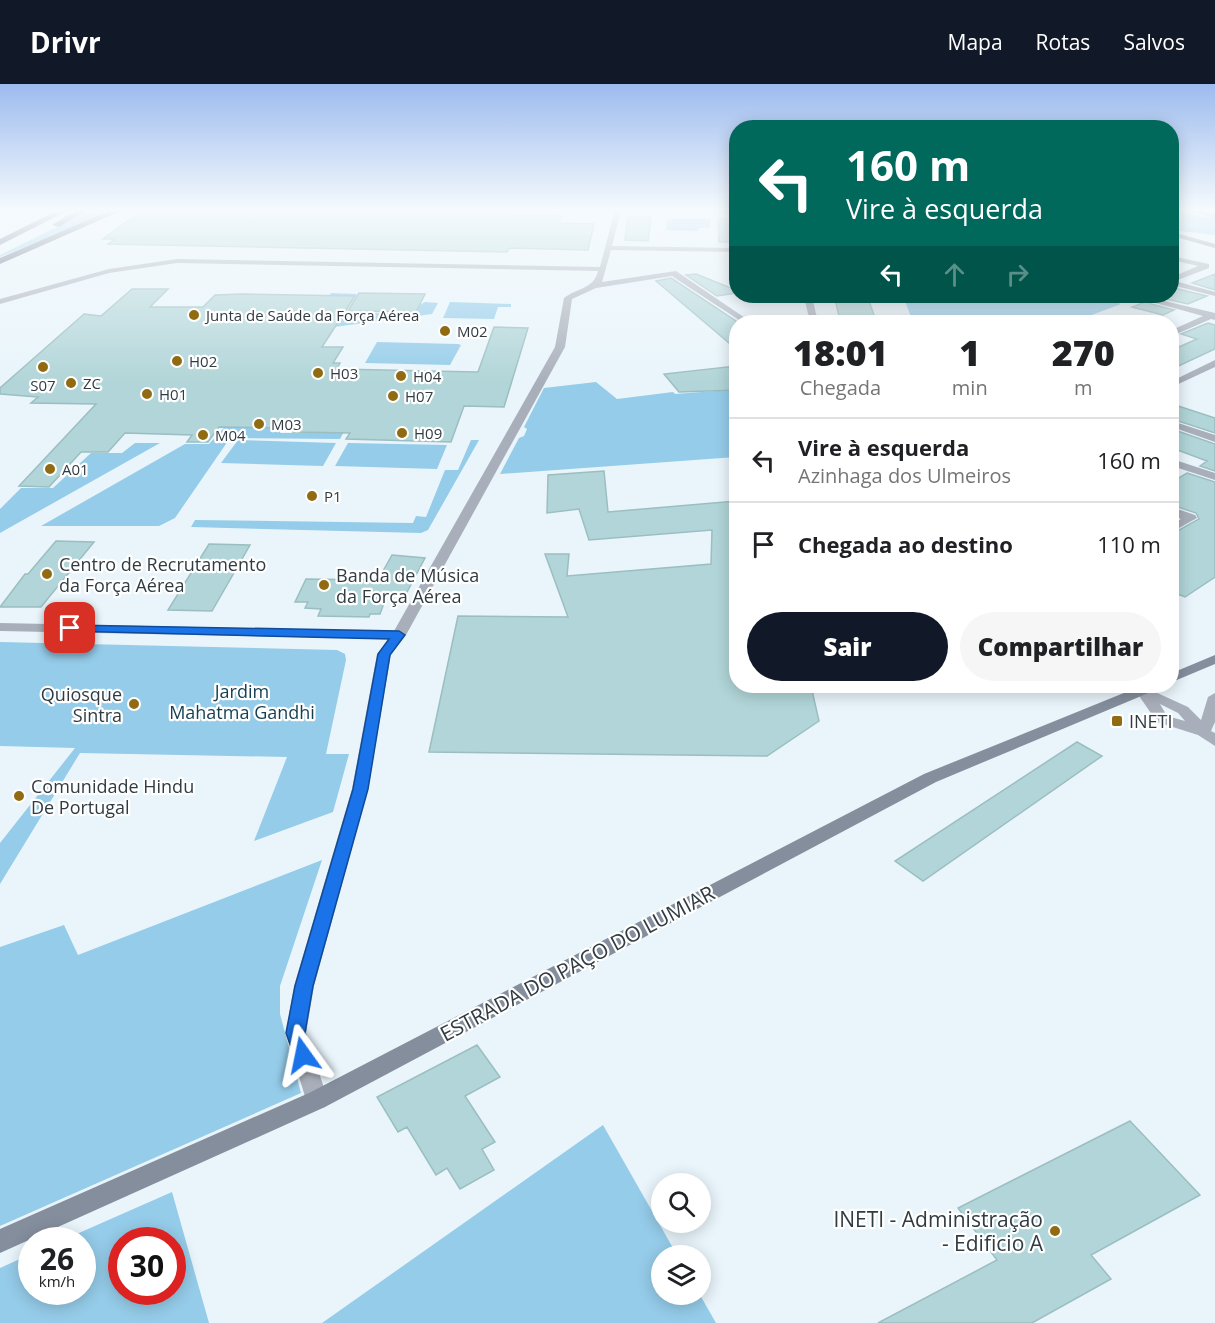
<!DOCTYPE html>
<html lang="pt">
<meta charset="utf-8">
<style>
:root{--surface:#fff;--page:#f6f6f6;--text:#202124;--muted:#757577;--line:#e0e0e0;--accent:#111827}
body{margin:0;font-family:"Open Sans",sans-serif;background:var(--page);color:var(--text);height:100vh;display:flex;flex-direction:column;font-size:22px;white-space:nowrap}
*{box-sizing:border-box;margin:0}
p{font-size:20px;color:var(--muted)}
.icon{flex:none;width:33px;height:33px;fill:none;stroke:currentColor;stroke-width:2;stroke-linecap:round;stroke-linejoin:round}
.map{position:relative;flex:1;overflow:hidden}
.panel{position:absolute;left:729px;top:231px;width:450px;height:378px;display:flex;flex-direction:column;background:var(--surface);border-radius:24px;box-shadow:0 3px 15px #0003}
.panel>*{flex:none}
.guide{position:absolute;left:729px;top:36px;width:450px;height:183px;border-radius:24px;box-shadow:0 3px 15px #0003;background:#00695c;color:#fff;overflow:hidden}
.fabs{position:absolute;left:651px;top:1089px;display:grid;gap:12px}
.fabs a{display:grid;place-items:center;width:60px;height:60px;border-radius:50%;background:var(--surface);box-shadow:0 3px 15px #0003;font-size:30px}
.speed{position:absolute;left:18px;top:1143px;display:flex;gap:12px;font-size:30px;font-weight:700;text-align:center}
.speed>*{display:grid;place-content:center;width:78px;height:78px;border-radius:50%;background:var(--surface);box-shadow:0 3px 15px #0003;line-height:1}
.speed small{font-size:15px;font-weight:400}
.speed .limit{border:9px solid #d22;background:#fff;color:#111}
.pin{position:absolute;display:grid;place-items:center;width:51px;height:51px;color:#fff;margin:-26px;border-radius:12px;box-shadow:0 3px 9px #0006}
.me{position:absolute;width:66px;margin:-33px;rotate:348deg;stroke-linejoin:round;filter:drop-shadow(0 0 4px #0008)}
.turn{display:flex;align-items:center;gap:21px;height:126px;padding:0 18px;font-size:27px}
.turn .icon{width:78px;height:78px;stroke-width:2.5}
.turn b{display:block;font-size:42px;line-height:51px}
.lanes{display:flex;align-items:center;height:57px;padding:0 18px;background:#0003;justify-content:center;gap:30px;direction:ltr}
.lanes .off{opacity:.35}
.eta{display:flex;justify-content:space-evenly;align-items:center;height:102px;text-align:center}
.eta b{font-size:36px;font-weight:800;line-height:42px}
.cta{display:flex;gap:12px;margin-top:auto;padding:12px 18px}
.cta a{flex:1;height:69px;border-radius:36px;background:var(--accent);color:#fff;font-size:24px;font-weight:800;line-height:69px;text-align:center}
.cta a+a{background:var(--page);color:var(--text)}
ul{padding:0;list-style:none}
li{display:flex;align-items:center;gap:18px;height:84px;padding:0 18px;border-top:2px solid var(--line)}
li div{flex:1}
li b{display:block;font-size:22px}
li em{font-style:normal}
header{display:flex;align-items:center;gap:36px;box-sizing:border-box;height:84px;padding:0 30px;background:var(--accent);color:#fff}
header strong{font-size:28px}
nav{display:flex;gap:33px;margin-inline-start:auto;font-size:21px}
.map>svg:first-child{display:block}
.green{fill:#95cce9;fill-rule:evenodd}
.building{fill:#b1d5d8;stroke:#9bbec0;stroke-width:1.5}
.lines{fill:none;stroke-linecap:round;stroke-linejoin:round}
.street{fill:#a9afba;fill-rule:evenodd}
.secondary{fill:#858e9d;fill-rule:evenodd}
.highway{fill:#566277;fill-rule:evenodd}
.route{fill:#1a73e8;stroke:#114b97;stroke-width:1.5}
.poi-dot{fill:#916b12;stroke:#fff;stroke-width:2}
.labels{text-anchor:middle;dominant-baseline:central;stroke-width:4.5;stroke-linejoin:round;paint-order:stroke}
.far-poi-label{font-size:15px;fill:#313c42;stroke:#fff;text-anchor:start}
.poi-label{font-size:18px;fill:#313c42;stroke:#fff;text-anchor:start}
.park-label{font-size:18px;fill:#153e51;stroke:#fff}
.near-street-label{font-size:21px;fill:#313c42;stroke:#fff}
.near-poi-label{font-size:21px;fill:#313c42;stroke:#fff;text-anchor:end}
</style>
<header>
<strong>Drivr</strong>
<nav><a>Mapa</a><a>Rotas</a><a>Salvos</a></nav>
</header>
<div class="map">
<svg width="1215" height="1239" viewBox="0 0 1215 1239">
<rect width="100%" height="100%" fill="#e9f5fb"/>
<!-- green -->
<path class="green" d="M92,126H114L0,173V171Z
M1172,126L1215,135V151L1172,146Z
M669,135H710V144H699L698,147L666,146L667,136Z
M331,209L357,210L345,229H405L425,218L438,219L432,230L304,247Z
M903,212H1125L1112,217L1121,220L1073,238H913Z
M450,218L511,220V223H498L494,235L443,234Z
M377,258L458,260L461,261L450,281L365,279Z
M596,298L617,315L673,308L675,310L729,306L736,322V373L500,390L519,354L524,352L527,345L524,343L544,304Z
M328,335H351L340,355L234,354L228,357L175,434L159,442H41L185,360H209L224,344H282L280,349H317Z
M238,356L336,359L323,382L221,379Z
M471,356H479L428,446L421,449L191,443L195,436L413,439L416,432L426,433L445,386H458Z
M135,359H160L0,449V425L21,404H53L91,369H122Z
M348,359L447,361L437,385L335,382Z
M0,558L337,566L345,570L346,576L326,670H349L333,728L254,757L287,673L80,669L0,800V759L75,664L0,662Z
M322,776L280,902V930L301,1009L0,1142V863L64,841L78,871Z
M603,1041L677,1171L662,1172V1210L700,1211L716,1239H322Z
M172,1108L209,1239H0V1184L31,1170L32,1208H82V1156H63ZM122,1156H172V1208H122Z"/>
<!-- building -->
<path class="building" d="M143,126H514L512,131L561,132L558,139L594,140L588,166L509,164L507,168L108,160L115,155H103Z
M628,132L651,133L648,157L625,156Z
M718,135H736V158H719Z
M696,190L736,206V209L717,212L686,191Z
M1215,190V206L1192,199Z
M671,194L736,237V265L656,197Z
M132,205H168L150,223H203L215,211L242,210L355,212L322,263H343L333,279H340L337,285L478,288L494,243L528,244L504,323L464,322L451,358L346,355L350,349L293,348L295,344L219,343L208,358H187L192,351L125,349L108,368H81L49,403L19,402L96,320L31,319L38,313L0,310V304L84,230L101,232Z
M1178,205L1207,212L1188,220L1157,213L1172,212V207Z
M359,209L425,210L416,228L348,227Z
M836,212H864L868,214L875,234H872L873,238H844L842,232H839L835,215H837Z
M1150,216L1151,220L1174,226L1163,231L1132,223Z
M1208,239L1215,241V265L1172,285V266L1197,255L1181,250Z
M736,282V306L679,308L664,290Z
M1172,320L1215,334V349L1172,335Z
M1172,345L1215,360V387L1200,382L1207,377L1172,364Z
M604,387L608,428L736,417V602H811L819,637L767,672L429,668L458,532L568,533L545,470H569L567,492L711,480L712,446L589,456L579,425L547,429L548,391Z
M1187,389L1215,398V493L1185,513L1172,508V450L1199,435L1196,429L1172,421V398Z
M56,457L94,458L41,523H0L25,490H28Z
M209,460L250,461L212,527L168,526Z
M392,471L425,474L406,510L387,511L380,530H370L369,533L318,532L321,525L305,524L308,518H295L306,495L378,496Z
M1077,658L1102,672L923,797L895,777Z
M477,961L500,993L465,1012L495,1058L482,1065L494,1086L460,1105L447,1084L436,1091L407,1043L398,1048L377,1013Z
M1130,1037L1200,1111L1091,1171L1111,1195L1032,1239H878L997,1176L958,1124Z"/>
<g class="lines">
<!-- street -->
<path class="street" d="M615,126H621L612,162L736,164V168L611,166L602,198L676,187L751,238H742L672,192L596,204L572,215L565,263L406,551L391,570L368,705L314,902L306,949L328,1016L325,1023L317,1025L309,1023L306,1016L286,949L294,902L352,705L377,570L389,555L0,547V539L394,547L555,263L564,214C577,204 594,205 598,187L177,179L109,189L0,220V215L109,185L177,175L600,183Z
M1172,172L1209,180V184L1175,197L1215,208V212L1172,201V193L1198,182L1172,176Z
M804,212H812L816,230L822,238H814L808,230Z
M1152,214L1215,229V236L1211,235L1172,252V246L1203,232L1152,218Z
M1215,276V283L1172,303V297Z
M1172,337L1215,351V358L1172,343Z
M1172,375L1215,389V396L1172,382Z
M1172,423L1195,431L1197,434L1172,448V440L1181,435L1172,431Z
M1142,602L1188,623L1201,636L1208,613L1215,609V638L1211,647L1215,649V662L1198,651L1157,638L1135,606ZM1160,620L1178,629L1185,637L1167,632Z"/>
<!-- secondary -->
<path class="secondary" d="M692,126H736V129L695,128Z
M1186,126L1215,130V134L1187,127Z
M1172,148L1215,160V164L1172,152Z
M1215,571V580L1172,598V589Z
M1141,602H1160L1158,605L936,698L325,1023L0,1169V1145L309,1009L924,690Z"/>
<!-- highway -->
<path class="highway" d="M58,126H69L0,161V155Z
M77,126H88L59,143L52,141Z
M111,126H123L0,180V174Z"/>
</g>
<!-- sky -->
<linearGradient id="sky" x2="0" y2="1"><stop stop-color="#9dbbee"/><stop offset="0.42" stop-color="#f5fafd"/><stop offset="1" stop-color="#f5fafd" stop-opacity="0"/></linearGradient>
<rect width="1215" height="300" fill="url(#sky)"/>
<!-- route -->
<path class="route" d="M70,541L399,547L405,551L390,571L368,705L313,902L305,949L312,971L310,977L303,979L296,977L286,949L295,902L353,705L378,570L389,555L66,547L64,544Z"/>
<!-- markers -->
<g class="poi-dot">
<circle cx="194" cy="231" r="6"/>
<circle cx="445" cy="247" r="6"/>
<circle cx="177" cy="277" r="6"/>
<circle cx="43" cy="283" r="6"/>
<circle cx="318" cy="289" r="6"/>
<circle cx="401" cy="292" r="6"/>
<circle cx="71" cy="299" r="6"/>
<circle cx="147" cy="310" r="6"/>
<circle cx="393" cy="312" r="6"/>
<circle cx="259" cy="340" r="6"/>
<circle cx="402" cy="349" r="6"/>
<circle cx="203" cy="351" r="6"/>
<circle cx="50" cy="385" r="6"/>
<circle cx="312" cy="412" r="6"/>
<circle cx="47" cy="490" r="6"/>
<circle cx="324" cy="501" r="6"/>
<circle cx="134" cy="620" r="6"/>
<rect x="1111" y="631" width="12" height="12" rx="3"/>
<circle cx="19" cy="712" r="6"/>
<circle cx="1055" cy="1147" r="6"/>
</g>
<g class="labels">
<!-- far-poi labels -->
<g class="far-poi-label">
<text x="206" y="231">Junta de Saúde da Força Aérea</text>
<text x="457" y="247">M02</text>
<text x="189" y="277">H02</text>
<text x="330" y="289">H03</text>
<text x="413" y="292">H04</text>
<text x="83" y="299">ZC</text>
<text x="43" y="301" text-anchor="middle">S07</text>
<text x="159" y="310">H01</text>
<text x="405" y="312">H07</text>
<text x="271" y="340">M03</text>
<text x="414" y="349">H09</text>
<text x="215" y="351">M04</text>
<text x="62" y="385">A01</text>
<text x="324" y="412">P1</text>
</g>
<!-- poi labels -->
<g class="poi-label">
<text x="59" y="480">Centro de Recrutamento<tspan x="59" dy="21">da Força Aérea</tspan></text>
<text x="336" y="491">Banda de Música<tspan x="336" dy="21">da Força Aérea</tspan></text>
<text x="122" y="610" text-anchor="end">Quiosque<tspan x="122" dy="21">Sintra</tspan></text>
<text x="1129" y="637">INETI</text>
<text x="31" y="702">Comunidade Hindu<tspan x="31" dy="21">De Portugal</tspan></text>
</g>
<!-- park labels -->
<g class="park-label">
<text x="242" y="607">Jardim<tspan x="242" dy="21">Mahatma Gandhi</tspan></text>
</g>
<!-- near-street labels -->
<g class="near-street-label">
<text transform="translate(577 879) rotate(-28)">ESTRADA DO PAÇO DO LUMIAR</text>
</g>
<!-- near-poi labels -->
<g class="near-poi-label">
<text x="1043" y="1135">INETI - Administração<tspan x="1043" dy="24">- Edificio A</tspan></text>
</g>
</g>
</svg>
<div class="fabs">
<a><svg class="icon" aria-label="search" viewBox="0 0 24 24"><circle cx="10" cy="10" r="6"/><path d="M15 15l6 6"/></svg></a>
<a><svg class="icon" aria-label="layers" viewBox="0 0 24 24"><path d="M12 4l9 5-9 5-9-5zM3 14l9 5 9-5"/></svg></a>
</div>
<div class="speed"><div>26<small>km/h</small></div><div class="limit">30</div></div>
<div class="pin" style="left:70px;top:544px;background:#d93025"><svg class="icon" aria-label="arrive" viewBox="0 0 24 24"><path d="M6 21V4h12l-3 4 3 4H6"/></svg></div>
<svg class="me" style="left:303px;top:971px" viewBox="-20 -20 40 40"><path d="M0-17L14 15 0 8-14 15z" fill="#1a73e8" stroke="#fff" stroke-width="4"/></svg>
<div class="guide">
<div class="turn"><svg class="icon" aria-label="left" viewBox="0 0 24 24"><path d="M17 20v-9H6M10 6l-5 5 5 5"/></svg><div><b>160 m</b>Vire à esquerda</div></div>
<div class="lanes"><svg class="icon" aria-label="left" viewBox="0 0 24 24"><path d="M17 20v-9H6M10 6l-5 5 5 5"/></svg><svg class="icon off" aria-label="ahead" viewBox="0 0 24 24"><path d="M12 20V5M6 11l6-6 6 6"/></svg><svg class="icon off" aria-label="right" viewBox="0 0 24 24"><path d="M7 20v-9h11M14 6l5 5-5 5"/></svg></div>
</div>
<section class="panel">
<div class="eta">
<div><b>18:01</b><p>Chegada</p></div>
<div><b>1</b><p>min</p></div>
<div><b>270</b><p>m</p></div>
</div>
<ul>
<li><svg class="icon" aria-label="left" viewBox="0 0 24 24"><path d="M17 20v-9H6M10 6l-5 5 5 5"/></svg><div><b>Vire à esquerda</b><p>Azinhaga dos Ulmeiros</p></div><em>160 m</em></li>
<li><svg class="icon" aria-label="arrive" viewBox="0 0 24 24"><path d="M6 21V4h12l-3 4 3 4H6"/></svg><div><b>Chegada ao destino</b></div><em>110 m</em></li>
</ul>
<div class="cta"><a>Sair</a><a>Compartilhar</a></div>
</section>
</div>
